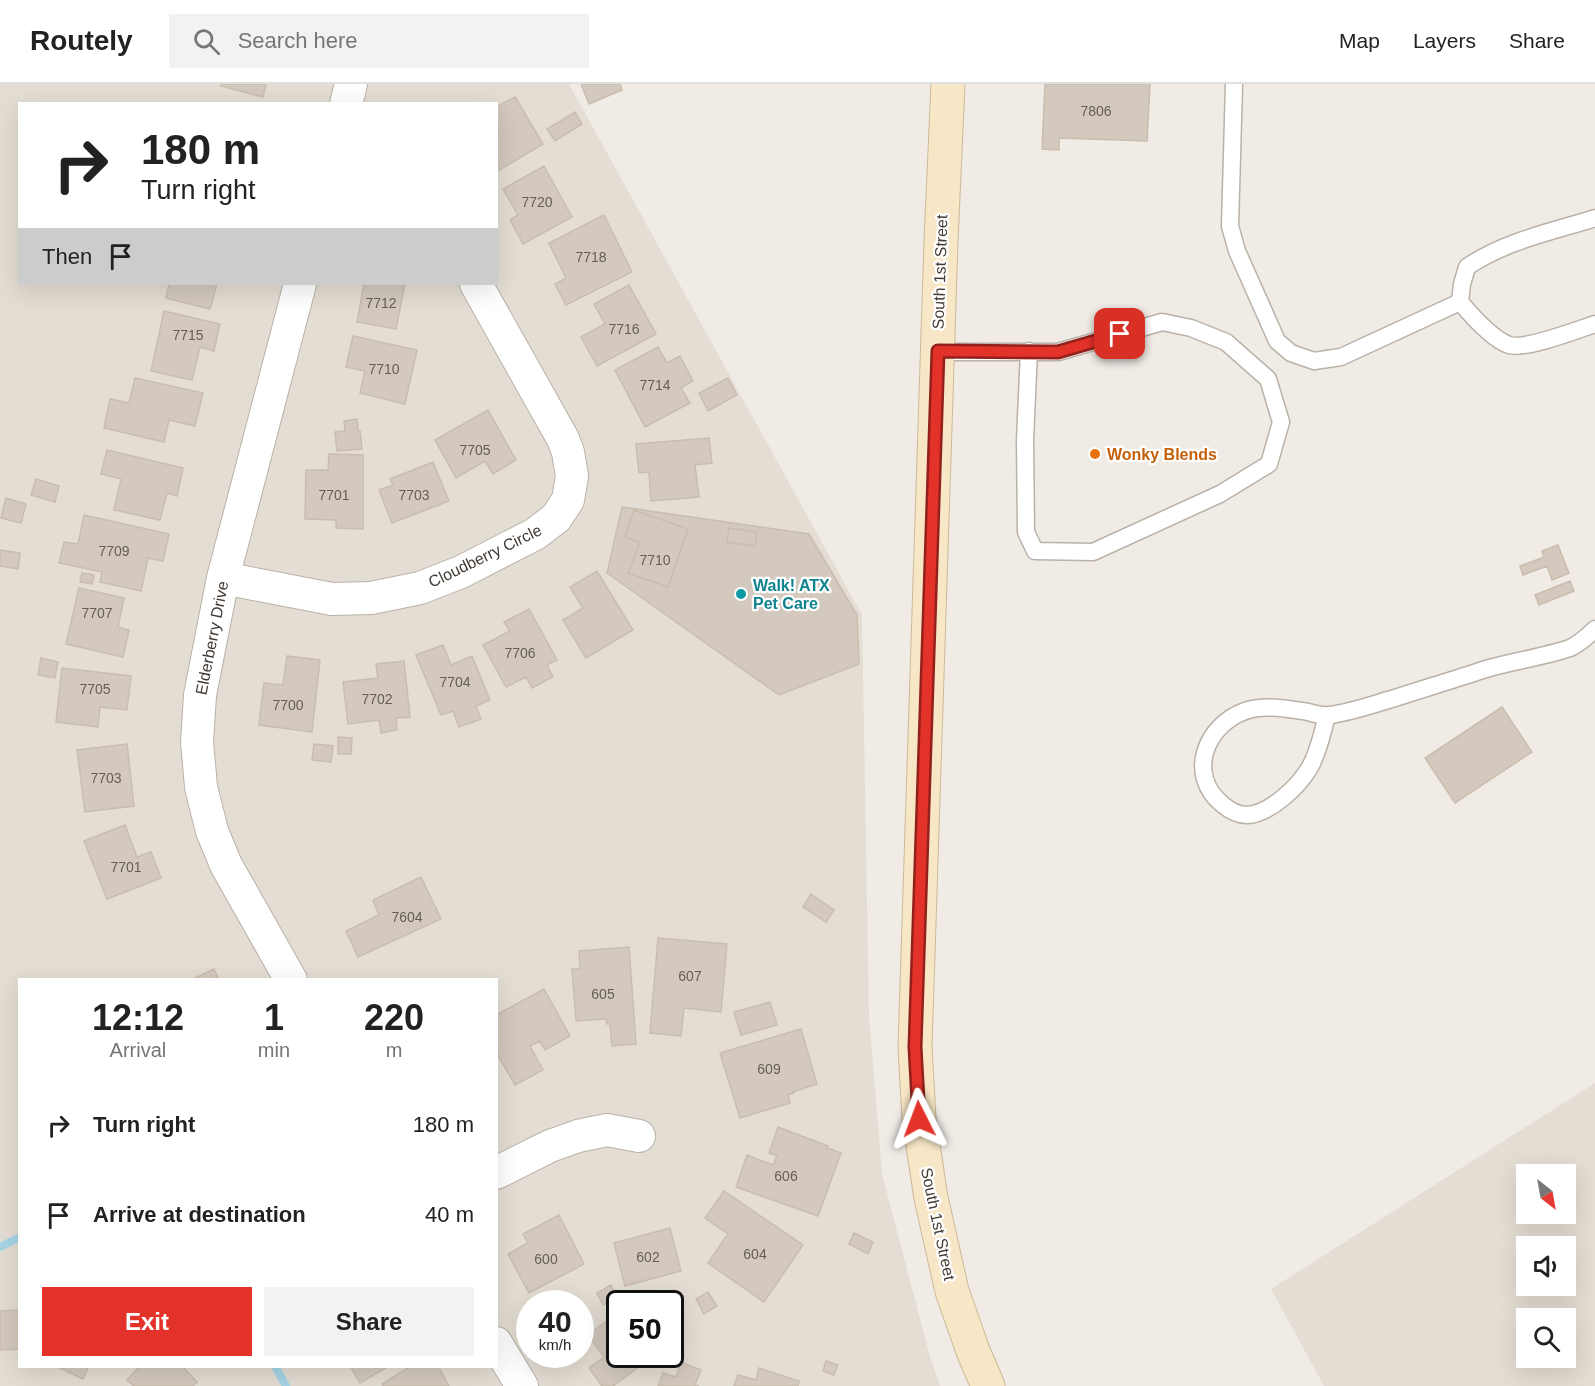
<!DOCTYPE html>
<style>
:root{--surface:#fff;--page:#f2f2f2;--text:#222;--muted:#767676;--line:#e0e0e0;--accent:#e23229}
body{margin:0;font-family:Arial,sans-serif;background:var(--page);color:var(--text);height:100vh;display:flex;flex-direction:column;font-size:22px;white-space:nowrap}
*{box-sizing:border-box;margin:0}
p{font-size:20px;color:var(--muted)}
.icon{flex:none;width:33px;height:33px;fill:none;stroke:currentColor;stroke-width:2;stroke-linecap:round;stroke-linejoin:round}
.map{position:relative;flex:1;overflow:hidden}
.drawer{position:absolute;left:18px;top:894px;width:480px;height:390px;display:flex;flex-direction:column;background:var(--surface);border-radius:0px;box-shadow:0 6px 24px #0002}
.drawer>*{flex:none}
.hud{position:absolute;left:18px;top:18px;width:480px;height:183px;border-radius:0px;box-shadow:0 6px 24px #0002;background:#fff;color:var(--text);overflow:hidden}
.needle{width:39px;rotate:149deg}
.tools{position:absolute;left:1516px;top:1080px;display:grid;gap:12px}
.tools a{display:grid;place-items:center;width:60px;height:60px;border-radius:0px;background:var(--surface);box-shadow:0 6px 24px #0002;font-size:30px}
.speed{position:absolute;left:516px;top:1206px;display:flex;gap:12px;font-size:30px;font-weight:700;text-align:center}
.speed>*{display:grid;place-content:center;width:78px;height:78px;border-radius:50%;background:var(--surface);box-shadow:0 6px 24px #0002;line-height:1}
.speed small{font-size:15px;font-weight:400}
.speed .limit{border:3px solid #111;border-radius:9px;background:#fff;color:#111}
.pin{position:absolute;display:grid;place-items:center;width:51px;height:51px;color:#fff;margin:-26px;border-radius:12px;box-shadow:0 3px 9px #0006}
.me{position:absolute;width:66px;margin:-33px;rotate:357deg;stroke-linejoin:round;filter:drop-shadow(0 0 4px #0008)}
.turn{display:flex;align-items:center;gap:21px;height:126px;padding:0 24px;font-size:27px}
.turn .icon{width:78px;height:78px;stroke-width:2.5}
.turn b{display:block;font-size:42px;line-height:51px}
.then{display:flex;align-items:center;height:57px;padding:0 24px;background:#0003;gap:12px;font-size:22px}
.eta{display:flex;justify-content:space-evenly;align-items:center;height:102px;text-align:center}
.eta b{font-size:36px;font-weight:800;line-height:42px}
.cta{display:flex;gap:12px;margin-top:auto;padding:12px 24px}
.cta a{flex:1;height:69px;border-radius:0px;background:var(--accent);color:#fff;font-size:24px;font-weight:800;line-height:69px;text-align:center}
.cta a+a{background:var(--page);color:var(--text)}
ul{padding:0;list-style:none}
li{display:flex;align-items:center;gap:18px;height:90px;padding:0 24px}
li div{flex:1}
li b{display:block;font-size:22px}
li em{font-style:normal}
header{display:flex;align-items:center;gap:36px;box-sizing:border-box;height:84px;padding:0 30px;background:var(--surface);border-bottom:2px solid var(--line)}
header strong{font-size:28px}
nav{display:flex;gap:33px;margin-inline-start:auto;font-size:21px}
.search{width:420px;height:54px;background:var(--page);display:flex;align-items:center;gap:15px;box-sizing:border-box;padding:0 21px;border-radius:0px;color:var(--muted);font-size:22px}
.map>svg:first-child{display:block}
.residential{fill:#e3ddd3;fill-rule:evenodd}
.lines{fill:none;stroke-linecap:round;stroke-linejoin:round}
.stream{stroke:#a6d4e7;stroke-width:8}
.building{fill:#d3c9be;stroke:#cabdaf;stroke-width:1.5}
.lane-casing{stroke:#bab2a8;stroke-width:19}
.street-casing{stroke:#bab2a8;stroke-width:34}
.secondary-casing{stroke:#cbb998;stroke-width:35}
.lane{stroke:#fff;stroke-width:16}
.street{stroke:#fff;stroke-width:32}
.secondary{stroke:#f8e7c6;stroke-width:33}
.route-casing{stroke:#93201b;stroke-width:15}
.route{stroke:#e23229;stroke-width:10}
.food-dot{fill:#e8710a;stroke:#fff;stroke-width:2}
.culture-dot{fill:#0f9aa8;stroke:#fff;stroke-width:2}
.labels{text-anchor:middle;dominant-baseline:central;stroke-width:4.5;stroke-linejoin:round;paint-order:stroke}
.number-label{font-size:14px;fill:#665e57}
.street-label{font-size:16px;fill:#423b35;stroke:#fff}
.food-label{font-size:16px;font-weight:bold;fill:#c56008;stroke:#fff;text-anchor:start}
.culture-label{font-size:16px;font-weight:bold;fill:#0d838f;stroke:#fff;text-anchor:start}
</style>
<header>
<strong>Routely</strong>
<div class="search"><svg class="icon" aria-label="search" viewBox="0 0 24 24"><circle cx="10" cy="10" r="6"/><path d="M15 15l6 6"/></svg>Search here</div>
<nav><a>Map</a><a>Layers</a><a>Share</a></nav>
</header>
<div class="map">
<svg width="1595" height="1302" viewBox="0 0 1595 1302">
<rect width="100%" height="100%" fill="#f0ebe5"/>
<!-- residential -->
<path class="residential" d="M0,0H569L862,531L869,934L882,1090L930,1273L940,1302H0ZM20,20H496V200H20ZM20,896H496V1282H20ZM530,1220H580V1270H530ZM620,1220H670V1270H620Z
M1595,999V1302H1324L1271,1205ZM1527,1090H1566V1130H1527ZM1527,1162H1566V1202H1527ZM1527,1234H1566V1274H1527Z"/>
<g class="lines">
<!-- stream -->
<path class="stream" d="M0,1163L20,1153
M275,1282L286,1302"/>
</g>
<!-- building -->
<path class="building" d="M221,0H266L263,13L221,2Z
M581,0H620L622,6L589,20Z
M1045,0H1150L1147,57L1059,54V66L1042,65Z
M515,13L543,60L496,88V23Z
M575,28L582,40L555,57L547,45Z
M544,82L572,133L523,160L510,136L518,131L503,105Z
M604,131L632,188L566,221L555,200L566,194L549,159Z
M169,200H217L210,225L166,214Z
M364,200H405L396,245L357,238Z
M629,201L656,250L597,282L581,253L605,240L594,220Z
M164,227L220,240L214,267L200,263L192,296L151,287Z
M353,252L417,266L405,320L360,309L365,287L346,283Z
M658,263L667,279L680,272L693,297L681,304L690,319L645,343L615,286Z
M135,294L203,309L195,342L169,336L164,358L104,344L110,315L129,319Z
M728,294L737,311L708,327L699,309Z
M488,326L516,376L493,390L485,377L456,394L435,356Z
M357,335L358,347H360L362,365L337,367L335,348L345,347L344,337Z
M709,354L712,379L695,381L699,413L651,417L649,388L639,389L636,360Z
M107,366L183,384L177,412L167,409L160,436L114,426L121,395L101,390Z
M329,370L363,371V445L336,444V436L305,435L306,386H328Z
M433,378L449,417L392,439L379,406L393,401L390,395Z
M36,395L59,402L55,418L31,411Z
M6,414L26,420L21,439L1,434Z
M622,423L809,450L857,531L859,580L779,611L607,489Z
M634,426L688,445L668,503L628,489L640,458L625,453Z
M84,431L169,450L163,477L148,474L141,507L100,498L102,488L59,479L64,458L78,460Z
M729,444L757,448L755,462L727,458Z
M1558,461L1569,489L1552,496L1547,482L1523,491L1520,482L1544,473L1542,467Z
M0,466L20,469L18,485L0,482Z
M597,487L633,546L586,574L563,536L583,524L570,503Z
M82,489L94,491L92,500L80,498Z
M1570,497L1574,507L1539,521L1535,511Z
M79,504L124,514L118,543L129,546L123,573L66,560Z
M529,525L557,576L547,581L553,593L532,604L526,593L506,603L483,561L510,547L504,538Z
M443,561L451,581L472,572L490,616L476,622L481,635L459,643L453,627L441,631L416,571Z
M287,572L320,576L312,648L259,641L264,599L283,601Z
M41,574L58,578L55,594L38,591Z
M404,577L410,633L396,634L397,646L381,649L379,636L348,640L343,598L378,594L376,580Z
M62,584L131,592L127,626L100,623L98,643L56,638Z
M1502,623L1532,668L1455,719L1425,674Z
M338,653L352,654L351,670H338Z
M127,660L134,722L85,728L77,666Z
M314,660L333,662L331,678L312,676Z
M125,741L137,773L151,768L161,794L107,815L84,757Z
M421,793L441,835L358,873L346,847L379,831L373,816Z
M811,810L834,826L826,838L803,823Z
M658,854L727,860L721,928L684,924L681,952L650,949Z
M629,863L636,960L612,962L610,940H607L606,935L576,937L572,885H580L579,867Z
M214,885L219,896H191Z
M544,905L570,952L545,966L540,957L530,962L543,986L515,1001L496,968V931Z
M770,918L777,941L741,951L734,928Z
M801,945L817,1000L793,1008L794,1009L788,1011L790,1019L740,1034L720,969Z
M778,1043L828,1062L827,1064L841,1069L818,1132L736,1103L747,1071L773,1081L777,1072L769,1069Z
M724,1107L803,1161L764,1218L708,1179L728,1150L705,1134Z
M559,1131L584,1180L529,1209L508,1170L528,1159L523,1150Z
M670,1144L681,1187L625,1202L614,1159Z
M854,1149L873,1158L868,1170L849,1160Z
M611,1201L617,1214L603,1221L597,1209Z
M708,1208L717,1222L704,1230L696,1215Z
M20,1226V1265L0,1266V1227Z
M615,1231L620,1236V1270H644L648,1276L613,1302H602L589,1284L604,1273L588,1251Z
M826,1277L838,1281L834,1291L823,1287Z
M681,1278L701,1286L695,1301L699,1302H658L663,1289L676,1293Z
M56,1282H89L83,1295Z
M140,1282H182L197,1298L193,1302H134L127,1296Z
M350,1282H389L360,1299Z
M411,1282H438L449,1302H383L382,1300Z
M759,1284L799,1297L798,1302H734L738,1291L756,1296Z"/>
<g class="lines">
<!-- lane casing -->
<g class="lane-casing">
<path id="lane" d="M1234,0L1230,142L1237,167L1277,257L1291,269L1314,277L1341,273L1460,218L1462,200L1467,183C1505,157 1551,148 1595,134
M1460,218C1471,231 1492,255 1509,261C1525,266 1577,246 1595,240
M937,268H1058L1162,238L1191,244L1226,258L1268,295L1281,338L1269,380L1220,410L1093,468L1035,467L1026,448L1025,356L1029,267
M1327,632C1322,649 1319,667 1310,683C1299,702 1270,730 1247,731C1238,731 1229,726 1222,720C1186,690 1206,641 1245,627C1264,620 1288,625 1308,628C1315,630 1323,632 1330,631C1352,628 1374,620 1395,614C1426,604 1456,595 1486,585C1514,577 1543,573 1570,564C1579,560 1588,552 1595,545"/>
</g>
<!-- street casing -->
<g class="street-casing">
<path id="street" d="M346,20L351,0
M223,494L332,515L371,514L420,504L461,488L535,450L556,434L568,416L572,392L568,368L563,355L476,200
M291,896L226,781L212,747L201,703L197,658L200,611L223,494L300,200
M496,1089L550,1062L578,1052L607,1046L639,1052
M496,1259L522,1302"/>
</g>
<!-- secondary casing -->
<g class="secondary-casing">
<path id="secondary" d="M948,0L941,157L915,963L919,1035L931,1114L952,1207L973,1267L988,1302"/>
</g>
<!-- lane -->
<use href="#lane" class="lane"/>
<!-- street -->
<use href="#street" class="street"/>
<!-- secondary -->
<use href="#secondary" class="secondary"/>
</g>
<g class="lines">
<!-- route casing -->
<g class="route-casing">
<path id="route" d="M919,1035L915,963L938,267L1058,268L1120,250"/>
</g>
<!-- route -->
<use href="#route" class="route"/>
</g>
<!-- markers -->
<circle class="food-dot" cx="1095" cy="370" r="6"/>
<circle class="culture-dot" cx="741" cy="510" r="6"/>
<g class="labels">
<!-- number labels -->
<g class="number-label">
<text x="1096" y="27">7806</text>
<text x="537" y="118">7720</text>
<text x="591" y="173">7718</text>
<text x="381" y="219">7712</text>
<text x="624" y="245">7716</text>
<text x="188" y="251">7715</text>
<text x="384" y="285">7710</text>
<text x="655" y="301">7714</text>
<text x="475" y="366">7705</text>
<text x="334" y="411">7701</text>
<text x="414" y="411">7703</text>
<text x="114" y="467">7709</text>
<text x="655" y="476">7710</text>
<text x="97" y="529">7707</text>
<text x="520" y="569">7706</text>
<text x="455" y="598">7704</text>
<text x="95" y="605">7705</text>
<text x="377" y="615">7702</text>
<text x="288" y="621">7700</text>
<text x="106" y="694">7703</text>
<text x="126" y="783">7701</text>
<text x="407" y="833">7604</text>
<text x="690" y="892">607</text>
<text x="603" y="910">605</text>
<text x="769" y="985">609</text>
<text x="786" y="1092">606</text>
<text x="755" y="1170">604</text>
<text x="648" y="1173">602</text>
<text x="546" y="1175">600</text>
</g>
<!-- street labels -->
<g class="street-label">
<text transform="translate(940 188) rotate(-88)">South 1st Street</text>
<text transform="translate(485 472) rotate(-26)">Cloudberry Circle</text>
<text transform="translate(212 554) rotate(-79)">Elderberry Drive</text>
<text transform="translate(938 1140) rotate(78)">South 1st Street</text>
</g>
<!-- food labels -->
<g class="food-label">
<text x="1107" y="370">Wonky Blends</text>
</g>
<!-- culture labels -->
<g class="culture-label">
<text x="753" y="501">Walk! ATX<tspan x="753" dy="18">Pet Care</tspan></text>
</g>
</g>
</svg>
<div class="tools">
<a><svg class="needle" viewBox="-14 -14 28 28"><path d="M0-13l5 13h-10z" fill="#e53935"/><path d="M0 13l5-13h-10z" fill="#767676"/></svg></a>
<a><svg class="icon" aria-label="sound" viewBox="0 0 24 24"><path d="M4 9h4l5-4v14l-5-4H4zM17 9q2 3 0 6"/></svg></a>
<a><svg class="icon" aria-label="search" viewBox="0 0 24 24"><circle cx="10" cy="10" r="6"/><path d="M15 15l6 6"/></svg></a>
</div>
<div class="speed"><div>40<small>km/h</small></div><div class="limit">50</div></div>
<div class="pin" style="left:1120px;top:250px;background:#d93025"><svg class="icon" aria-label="arrive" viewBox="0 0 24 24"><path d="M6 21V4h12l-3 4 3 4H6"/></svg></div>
<svg class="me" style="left:919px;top:1035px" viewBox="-20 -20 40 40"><path d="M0-17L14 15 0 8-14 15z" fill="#e23229" stroke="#fff" stroke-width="4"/></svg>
<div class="hud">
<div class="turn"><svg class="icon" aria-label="right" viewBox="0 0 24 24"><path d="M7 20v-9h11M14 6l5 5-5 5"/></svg><div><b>180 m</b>Turn right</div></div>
<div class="then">Then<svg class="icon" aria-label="arrive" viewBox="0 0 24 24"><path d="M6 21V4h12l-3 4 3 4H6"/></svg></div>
</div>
<section class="drawer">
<div class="eta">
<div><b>12:12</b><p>Arrival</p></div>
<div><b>1</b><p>min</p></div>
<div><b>220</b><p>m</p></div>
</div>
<ul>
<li><svg class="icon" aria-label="right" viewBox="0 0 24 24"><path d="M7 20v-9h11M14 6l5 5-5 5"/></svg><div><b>Turn right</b></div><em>180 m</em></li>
<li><svg class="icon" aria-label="arrive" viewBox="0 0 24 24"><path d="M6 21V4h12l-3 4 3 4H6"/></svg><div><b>Arrive at destination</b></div><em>40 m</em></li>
</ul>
<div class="cta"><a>Exit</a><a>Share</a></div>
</section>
</div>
